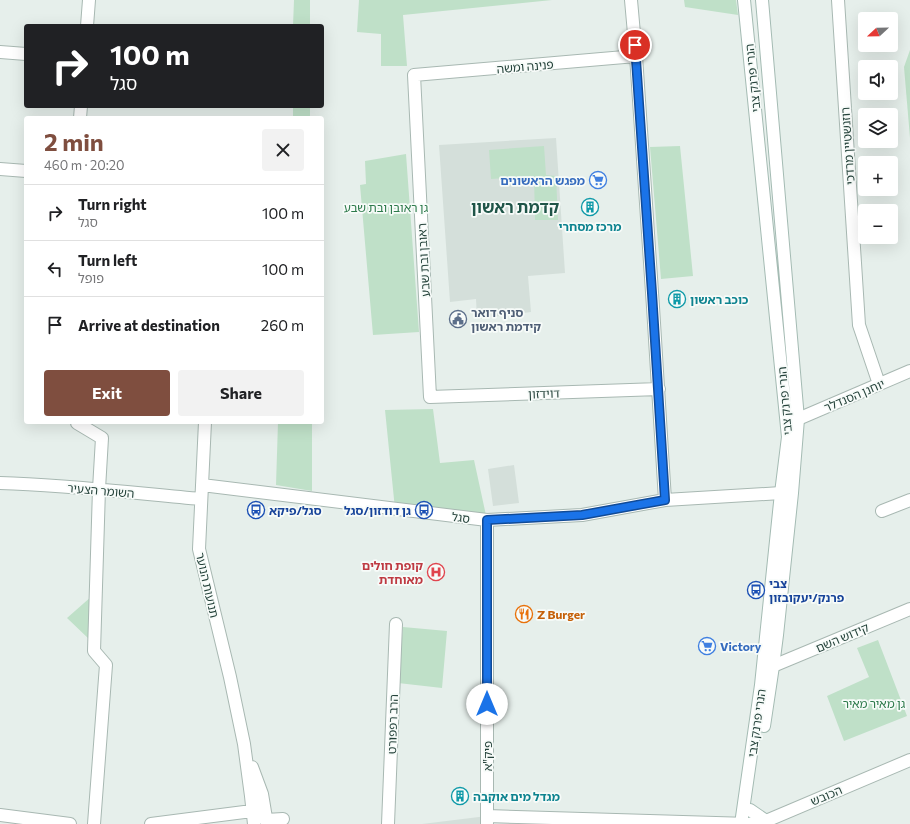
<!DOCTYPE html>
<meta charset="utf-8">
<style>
:root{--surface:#fff;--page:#f2f2f2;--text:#202124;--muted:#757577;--line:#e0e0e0;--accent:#7f4e3f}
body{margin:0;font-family:Commissioner,"Noto Sans Hebrew",sans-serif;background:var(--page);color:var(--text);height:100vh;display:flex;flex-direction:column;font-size:15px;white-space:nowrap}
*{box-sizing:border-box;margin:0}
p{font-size:13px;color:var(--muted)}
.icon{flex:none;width:22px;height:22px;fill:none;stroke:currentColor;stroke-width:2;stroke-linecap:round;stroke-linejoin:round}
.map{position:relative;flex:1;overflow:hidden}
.side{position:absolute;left:24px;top:116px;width:300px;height:308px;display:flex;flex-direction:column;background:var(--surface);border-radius:4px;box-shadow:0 4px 16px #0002}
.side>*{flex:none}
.banner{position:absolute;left:24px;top:24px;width:300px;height:84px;border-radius:4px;box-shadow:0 4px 16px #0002;background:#202124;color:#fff;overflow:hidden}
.needle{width:26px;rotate:248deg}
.buttons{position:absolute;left:858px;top:12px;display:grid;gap:8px}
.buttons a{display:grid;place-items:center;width:40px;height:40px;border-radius:4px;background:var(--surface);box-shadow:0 4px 16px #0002;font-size:20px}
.pin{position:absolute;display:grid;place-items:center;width:34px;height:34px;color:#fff;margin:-17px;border:2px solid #fff;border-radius:50%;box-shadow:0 1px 4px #0007}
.me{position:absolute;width:44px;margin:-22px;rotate:0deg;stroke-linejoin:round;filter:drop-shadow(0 0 3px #0008)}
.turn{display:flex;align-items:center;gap:14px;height:84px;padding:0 20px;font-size:18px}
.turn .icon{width:52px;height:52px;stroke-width:2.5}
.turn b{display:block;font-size:28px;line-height:34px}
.round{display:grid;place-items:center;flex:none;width:42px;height:42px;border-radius:4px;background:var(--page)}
.head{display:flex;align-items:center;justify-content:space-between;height:68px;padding:0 20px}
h1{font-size:24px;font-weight:700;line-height:30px;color:var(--accent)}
.primary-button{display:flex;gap:8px;margin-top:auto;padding:8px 20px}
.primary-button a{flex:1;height:46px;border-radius:4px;background:var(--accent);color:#fff;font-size:16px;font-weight:700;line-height:46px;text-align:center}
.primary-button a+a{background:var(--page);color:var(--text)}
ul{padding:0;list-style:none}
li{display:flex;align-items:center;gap:12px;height:56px;padding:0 20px;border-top:1px solid var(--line)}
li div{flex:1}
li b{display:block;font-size:15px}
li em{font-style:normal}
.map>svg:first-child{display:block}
.built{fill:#d4dfda}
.green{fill:#bfe0c8}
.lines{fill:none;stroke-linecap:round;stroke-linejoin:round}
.street-casing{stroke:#a8b8b2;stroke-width:14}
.secondary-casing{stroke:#a4bbb3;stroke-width:14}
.street{stroke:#fff;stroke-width:12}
.secondary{stroke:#fff;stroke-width:12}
.route-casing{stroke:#114b97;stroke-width:10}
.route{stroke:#1a73e8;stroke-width:7}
.labels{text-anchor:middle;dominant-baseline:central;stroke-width:3.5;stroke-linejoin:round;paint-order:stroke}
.street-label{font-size:12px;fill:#24423a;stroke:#f7fbf9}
.shop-label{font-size:12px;font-weight:bold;fill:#366cbe;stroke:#f7fbf9;text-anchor:end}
.park-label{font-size:12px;fill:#2d7a4b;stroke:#f7fbf9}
.culture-label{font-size:12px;font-weight:bold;fill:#0d838f;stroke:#f7fbf9;text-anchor:start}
.service-label{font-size:12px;font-weight:bold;fill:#4e5e75;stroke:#f7fbf9;text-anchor:start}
.transit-label{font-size:12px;font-weight:bold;fill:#164399;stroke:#f7fbf9;text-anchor:start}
.health-label{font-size:12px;font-weight:bold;fill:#be3a42;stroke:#f7fbf9;text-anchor:end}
.food-label{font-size:12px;font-weight:bold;fill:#c56008;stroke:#f7fbf9;text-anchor:start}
.district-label{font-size:16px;font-weight:bold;fill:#1f5548;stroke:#f7fbf9}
</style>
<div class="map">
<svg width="910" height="824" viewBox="0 0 910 824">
<rect width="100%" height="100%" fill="#e6efeb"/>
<!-- built -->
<path class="built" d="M556,138L565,273L528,276L531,312L477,319L476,299L450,302L439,145Z
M514,465L519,503L493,506L488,469Z
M487,816V824H422Z"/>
<!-- green -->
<path class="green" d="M294,0H310V26H293Z
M359,0H552L403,15L407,66H381V34L357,32Z
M684,0H736L738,15L685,7Z
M910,50V138L904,67Z
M293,106H310V118H293Z
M544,146L546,175L556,176L558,220H535L534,176L491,179L489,150Z
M680,146L693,276L661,279L650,147Z
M406,154L419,332L373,335L360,185L366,184L365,161Z
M433,409L440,463L474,460L487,520L395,509L385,410Z
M278,422H312V491L276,485Z
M92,596L90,640L67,618Z
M403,627L447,631L442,688L398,683Z
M878,640L907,716L844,741L827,696L869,677L857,648Z"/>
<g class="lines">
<!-- street casing -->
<g class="street-casing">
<path id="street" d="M631,0L636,56L653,307L665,500
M838,0L859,325L879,384
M87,26L89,0
M0,52L26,54
M636,56L414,75L430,397L659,389
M80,118L81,106
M0,169L26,171
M798,419L910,371
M77,422V423L102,438L99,489L94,651L106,665L94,824
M205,422L199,549L230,677L244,744L251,796L254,824
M0,483C67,485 134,493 201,499
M202,485L487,520L582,515L665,500L781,493H791
M882,511L910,500
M487,520V823
M773,666L910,609
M252,767L262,794L267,824
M0,815L70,824
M487,816L749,824L766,821L910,760
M151,824L252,811L266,820L283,819
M388,824L396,624"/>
</g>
<!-- secondary casing -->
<g class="secondary-casing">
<path id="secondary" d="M762,0L798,419L792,493L777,635L773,666L764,726
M750,810L766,821
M741,824L761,685L781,493L788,437L744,0"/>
</g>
<!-- street -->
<use href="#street" class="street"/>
<!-- secondary -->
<use href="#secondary" class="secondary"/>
</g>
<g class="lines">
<!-- route casing -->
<g class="route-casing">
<path id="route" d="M487,704V520L582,515L665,500L652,293L635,45"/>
</g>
<!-- route -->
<use href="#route" class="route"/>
</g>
<!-- icons -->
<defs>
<g id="supermarket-ring" transform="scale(0.9)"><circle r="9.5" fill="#f7fbf9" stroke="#3f7fe0" stroke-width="1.5"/><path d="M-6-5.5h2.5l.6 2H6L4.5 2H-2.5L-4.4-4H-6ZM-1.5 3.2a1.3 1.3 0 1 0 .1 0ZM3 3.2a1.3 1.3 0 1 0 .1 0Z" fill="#3f7fe0"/></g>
<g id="building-ring" transform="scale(0.9)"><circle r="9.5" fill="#f7fbf9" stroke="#0f9aa8" stroke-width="1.5"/><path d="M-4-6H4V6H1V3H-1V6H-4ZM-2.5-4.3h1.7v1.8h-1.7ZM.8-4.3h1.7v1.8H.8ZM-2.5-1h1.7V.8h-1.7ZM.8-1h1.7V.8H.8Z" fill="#0f9aa8"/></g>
<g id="civic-ring" transform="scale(0.9)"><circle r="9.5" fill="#f7fbf9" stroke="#5c6f8a" stroke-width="1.5"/><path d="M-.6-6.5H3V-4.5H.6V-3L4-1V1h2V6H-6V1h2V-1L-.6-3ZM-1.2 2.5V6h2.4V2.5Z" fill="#5c6f8a"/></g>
<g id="bus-ring" transform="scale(0.9)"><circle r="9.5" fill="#f7fbf9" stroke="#1a4fb4" stroke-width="1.5"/><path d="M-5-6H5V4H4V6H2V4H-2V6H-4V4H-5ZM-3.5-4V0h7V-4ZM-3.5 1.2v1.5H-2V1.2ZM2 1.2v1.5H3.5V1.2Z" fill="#1a4fb4"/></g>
<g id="hospital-ring" transform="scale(0.9)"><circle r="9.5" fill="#f7fbf9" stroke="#e0444e" stroke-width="1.5"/><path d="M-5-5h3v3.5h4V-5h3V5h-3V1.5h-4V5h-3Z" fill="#e0444e"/></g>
<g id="restaurant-ring" transform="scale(0.9)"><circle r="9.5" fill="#f7fbf9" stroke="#e8710a" stroke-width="1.5"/><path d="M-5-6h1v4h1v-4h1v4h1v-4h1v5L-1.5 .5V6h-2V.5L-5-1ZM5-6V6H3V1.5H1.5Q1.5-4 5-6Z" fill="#e8710a"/></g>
</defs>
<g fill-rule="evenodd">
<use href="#supermarket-ring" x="598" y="180"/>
<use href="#building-ring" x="590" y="207"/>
<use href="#building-ring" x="677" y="299"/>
<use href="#civic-ring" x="458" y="319"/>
<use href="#bus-ring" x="256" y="510"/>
<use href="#bus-ring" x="424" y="510"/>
<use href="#hospital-ring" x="436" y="572"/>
<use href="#bus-ring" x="756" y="590"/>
<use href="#restaurant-ring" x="524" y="614"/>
<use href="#supermarket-ring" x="707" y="646"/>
<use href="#building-ring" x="460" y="796"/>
</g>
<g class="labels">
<!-- street labels -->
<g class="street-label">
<text transform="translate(525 66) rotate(-5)">פנינה ומשה</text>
<text transform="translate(752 78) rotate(-96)">הנרי פרנק צבי</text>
<text transform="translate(847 146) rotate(-94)">רוזנשטיין מרדכי</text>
<text transform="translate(423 260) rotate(-93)">ראובן ובת שבע</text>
<text transform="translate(544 393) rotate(-2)">דוידזון</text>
<text transform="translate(854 395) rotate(-23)">יוחנן הסנדלר</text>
<text transform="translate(784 401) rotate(-95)">הנרי פרנק צבי</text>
<text transform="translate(101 490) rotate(5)">השומר הצעיר</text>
<text transform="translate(461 517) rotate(7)">סגל</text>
<text transform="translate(208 585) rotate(77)">תנועות הנוער</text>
<text transform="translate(842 637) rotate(-23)">קידוש השם</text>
<text transform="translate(756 723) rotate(-82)">הנרי פרנק צבי</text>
<text transform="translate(392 724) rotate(-88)">הרב רפפורט</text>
<text transform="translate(487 756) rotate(-90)">פיק"א</text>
<text transform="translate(826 795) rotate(-23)">הכובש</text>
</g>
<!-- shop labels -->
<g class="shop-label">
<text x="585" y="180">מפגש הראשונים</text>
<text x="720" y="646" text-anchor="start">Victory</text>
</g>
<!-- park labels -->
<g class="park-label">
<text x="386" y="207">גן ראובן ובת שבע</text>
<text x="874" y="703">גן מאיר מאיר</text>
</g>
<!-- culture labels -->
<g class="culture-label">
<text x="590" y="226" text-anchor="middle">מרכז מסחרי</text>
<text x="690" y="299">כוכב ראשון</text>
<text x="473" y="796">מגדל מים אוקבה</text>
</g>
<!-- service labels -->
<g class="service-label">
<text x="471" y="312">סניף דואר<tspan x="471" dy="14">קידמת ראשון</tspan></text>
</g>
<!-- transit labels -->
<g class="transit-label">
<text x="269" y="510">סגל/פיקא</text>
<text x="411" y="510" text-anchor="end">גן דודזון/סגל</text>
<text x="769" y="583">צבי<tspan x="769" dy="14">פרנק/יעקובזון</tspan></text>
</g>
<!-- health labels -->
<g class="health-label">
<text x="423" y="565">קופת חולים<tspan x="423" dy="14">מאוחדת</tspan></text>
</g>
<!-- food labels -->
<g class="food-label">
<text x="537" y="614">Z Burger</text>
</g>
<!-- district labels -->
<g class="district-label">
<text x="515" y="206">קדמת ראשון</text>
</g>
</g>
</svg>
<div class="buttons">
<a><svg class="needle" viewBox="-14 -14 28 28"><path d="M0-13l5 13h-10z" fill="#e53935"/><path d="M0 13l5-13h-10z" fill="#757577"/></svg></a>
<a><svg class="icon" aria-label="sound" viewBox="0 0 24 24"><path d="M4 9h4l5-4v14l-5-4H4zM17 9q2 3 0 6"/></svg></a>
<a><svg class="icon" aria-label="layers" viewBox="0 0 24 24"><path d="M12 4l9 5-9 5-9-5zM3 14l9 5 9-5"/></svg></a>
<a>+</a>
<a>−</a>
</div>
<div class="pin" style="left:635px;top:45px;background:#d93025"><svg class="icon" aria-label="arrive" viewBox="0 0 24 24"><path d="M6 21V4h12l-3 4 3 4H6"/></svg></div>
<svg class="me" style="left:487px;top:704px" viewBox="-20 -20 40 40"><circle r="19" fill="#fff"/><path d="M0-13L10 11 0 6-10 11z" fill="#1a73e8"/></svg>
<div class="banner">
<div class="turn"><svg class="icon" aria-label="right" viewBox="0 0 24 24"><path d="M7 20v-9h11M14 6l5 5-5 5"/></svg><div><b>100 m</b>סגל</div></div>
</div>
<section class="side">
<div class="head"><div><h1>2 min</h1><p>460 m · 20:20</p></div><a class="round"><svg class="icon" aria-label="close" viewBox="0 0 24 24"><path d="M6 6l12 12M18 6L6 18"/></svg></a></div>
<ul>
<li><svg class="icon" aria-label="right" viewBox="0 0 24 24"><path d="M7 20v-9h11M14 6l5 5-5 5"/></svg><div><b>Turn right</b><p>סגל</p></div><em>100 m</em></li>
<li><svg class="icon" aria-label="left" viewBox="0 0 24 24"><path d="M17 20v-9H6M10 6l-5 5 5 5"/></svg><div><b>Turn left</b><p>פופל</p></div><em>100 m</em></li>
<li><svg class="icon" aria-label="arrive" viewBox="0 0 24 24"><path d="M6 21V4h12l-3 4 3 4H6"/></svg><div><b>Arrive at destination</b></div><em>260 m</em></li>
</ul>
<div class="primary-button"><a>Exit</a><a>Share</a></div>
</section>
</div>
